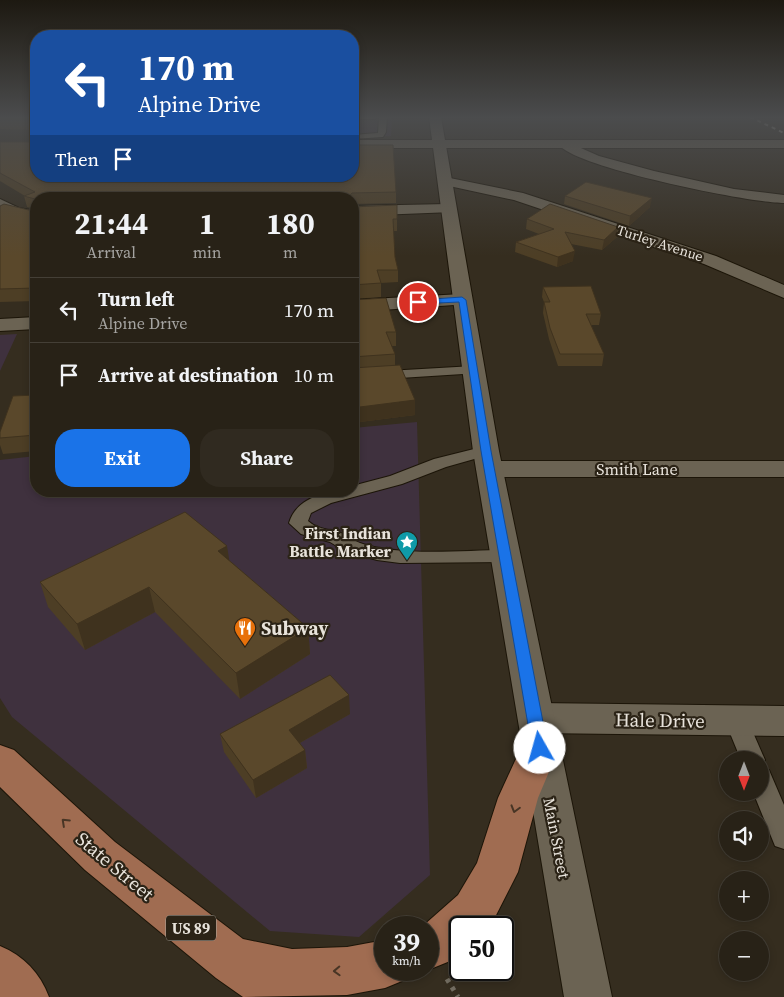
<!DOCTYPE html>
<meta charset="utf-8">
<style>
:root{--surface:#282217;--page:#302a20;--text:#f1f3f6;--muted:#a5a4a1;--line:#443f36;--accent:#1a73e8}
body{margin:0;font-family:"Source Serif 4",serif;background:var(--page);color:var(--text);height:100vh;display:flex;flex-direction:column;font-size:19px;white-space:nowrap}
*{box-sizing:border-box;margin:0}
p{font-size:16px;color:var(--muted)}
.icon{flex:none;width:28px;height:28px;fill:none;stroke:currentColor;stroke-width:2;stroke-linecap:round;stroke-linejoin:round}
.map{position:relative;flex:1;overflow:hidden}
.details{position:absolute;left:30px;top:192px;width:329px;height:305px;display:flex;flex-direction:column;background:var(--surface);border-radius:20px;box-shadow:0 2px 8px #0003,0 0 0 1px var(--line)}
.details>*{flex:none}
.top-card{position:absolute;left:30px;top:30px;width:329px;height:152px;border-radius:20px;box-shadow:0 2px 8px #0003,0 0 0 1px var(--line);background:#1a4fa0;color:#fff;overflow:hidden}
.needle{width:32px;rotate:180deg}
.controls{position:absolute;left:719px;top:751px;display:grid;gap:10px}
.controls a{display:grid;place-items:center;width:50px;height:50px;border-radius:50%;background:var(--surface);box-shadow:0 2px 8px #0003,0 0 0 1px var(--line);font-size:25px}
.speed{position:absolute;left:374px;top:916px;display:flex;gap:10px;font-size:25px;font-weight:700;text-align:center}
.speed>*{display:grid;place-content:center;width:65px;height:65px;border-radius:50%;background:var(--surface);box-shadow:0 2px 8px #0003,0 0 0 1px var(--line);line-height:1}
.speed small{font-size:12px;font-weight:400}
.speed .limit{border:2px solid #111;border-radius:8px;background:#fff;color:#111}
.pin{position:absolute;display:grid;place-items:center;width:42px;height:42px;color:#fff;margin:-21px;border:2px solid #fff;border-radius:50%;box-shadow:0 1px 5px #0007}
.me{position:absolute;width:55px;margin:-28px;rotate:353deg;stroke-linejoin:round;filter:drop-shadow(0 0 4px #0008)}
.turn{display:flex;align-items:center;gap:18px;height:105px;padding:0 25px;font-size:22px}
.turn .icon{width:65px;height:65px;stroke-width:2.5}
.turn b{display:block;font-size:35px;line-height:42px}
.then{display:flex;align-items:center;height:48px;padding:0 25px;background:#0003;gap:10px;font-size:19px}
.eta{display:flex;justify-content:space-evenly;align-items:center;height:85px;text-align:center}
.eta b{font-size:30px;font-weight:700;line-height:35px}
.cta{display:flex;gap:10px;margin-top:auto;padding:10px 25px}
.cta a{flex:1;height:58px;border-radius:20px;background:var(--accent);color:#fff;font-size:20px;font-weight:700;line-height:58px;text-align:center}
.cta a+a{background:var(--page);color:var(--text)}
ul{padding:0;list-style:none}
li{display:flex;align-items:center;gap:15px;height:65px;padding:0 25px;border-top:1px solid var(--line)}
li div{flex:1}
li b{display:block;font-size:19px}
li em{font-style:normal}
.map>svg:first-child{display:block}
.commercial{fill:#3f313e}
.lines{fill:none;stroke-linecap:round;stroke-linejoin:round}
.service-casing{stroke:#1c1508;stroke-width:2}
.minor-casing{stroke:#1c1508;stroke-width:2}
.tertiary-casing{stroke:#1c1508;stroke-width:2}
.secondary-casing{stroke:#1c1508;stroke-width:2}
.primary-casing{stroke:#1c1508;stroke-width:2}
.path{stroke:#736d61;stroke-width:5;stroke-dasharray:4 5.5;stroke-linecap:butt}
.service{fill:#6b6353;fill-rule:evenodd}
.minor{fill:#6b6353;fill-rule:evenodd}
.tertiary{fill:#6b6353;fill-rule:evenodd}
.secondary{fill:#6b6353;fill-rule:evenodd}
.primary{fill:#a06c51;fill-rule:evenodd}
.rail{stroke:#cdc7be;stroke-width:2;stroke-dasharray:4 4;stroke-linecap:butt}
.wall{fill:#4d3e25}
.shaded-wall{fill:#3f321e}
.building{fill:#5a482b;stroke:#3f321e}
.oneway{stroke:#483525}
.route{fill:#1a73e8;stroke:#114b97}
.labels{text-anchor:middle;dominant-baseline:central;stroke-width:4.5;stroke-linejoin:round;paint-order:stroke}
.far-street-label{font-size:14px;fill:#e8e3db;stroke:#2b2316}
.shield{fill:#2b2316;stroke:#afa9a0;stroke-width:1}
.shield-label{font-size:15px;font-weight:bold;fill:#e8e3db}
.street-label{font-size:16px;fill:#e8e3db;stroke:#2b2316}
.poi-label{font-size:16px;font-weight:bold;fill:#e8e3db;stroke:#2b2316;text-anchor:end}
.near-poi-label{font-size:19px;font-weight:bold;fill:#e8e3db;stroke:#2b2316;text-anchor:start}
.near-street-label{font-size:19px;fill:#e8e3db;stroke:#2b2316}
</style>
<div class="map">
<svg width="784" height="997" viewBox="0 0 784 997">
<rect width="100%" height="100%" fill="#352d1f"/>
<!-- commercial -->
<path class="commercial" d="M353,117H392L391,136L353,138Z
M17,334L0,371V335Z
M417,422L430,875L359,937L270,931L12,717L0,698V460L36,456V491H352L353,428Z"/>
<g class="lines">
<!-- service casing -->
<g class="service-casing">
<path id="service" d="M352,117H379L375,119H356L352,123Z
M379,117H387L386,132L383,137L352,139V135L378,133Z
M474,366L481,370L479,373L352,381V373Z
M486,446L492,448L494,451L492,454L446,467L402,484L331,503L311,513L308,521C318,530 331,529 344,534C349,536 354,541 360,543C399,557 464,550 506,550L513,552L516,556L513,560L506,562L400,563L377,560L345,551L330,542L301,534L289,523C297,496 328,491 352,491V486L390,476L434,459Z
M737,711L745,714L765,760L761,768L769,770L784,805V849L775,846L753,792H760V760H741L725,721L729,714Z"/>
</g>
<!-- minor casing -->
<g class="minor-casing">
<path id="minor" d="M565,141L599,156L654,171L734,189L784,195V203C750,203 577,168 559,145Z
M445,177L523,193L716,256L784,285V298L704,264L514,200L440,184L438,181L440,178Z
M0,199L19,208L36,211V221L9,214L0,209Z
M448,204L453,206L456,209L453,212L352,216V206Z
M462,294L469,296L471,300L469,304L352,312V300Z
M36,317V329L0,331V319Z
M489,461H784V477H489L480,475L476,469L480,463Z
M536,703L784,706V736L536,733L523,729L518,718L523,707Z"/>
</g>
<!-- tertiary casing -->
<g class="tertiary-casing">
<path id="tertiary" d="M352,140H784V148H352Z"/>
</g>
<!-- secondary casing -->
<g class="secondary-casing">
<path id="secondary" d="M429,117H441L499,451L612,997H564L473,451Z"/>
</g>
<!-- primary casing -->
<g class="primary-casing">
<path id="primary" d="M540,732L554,737L559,748L538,798L518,872L490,927L460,928V955L455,959L428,970H427L428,928H419L424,925L458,895L477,863L498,798L526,737Z
M0,745L14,750L115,842L243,939L292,949L347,947L385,940V970H406L402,981L385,988L347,995L243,997L216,978L85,870L0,787Z
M0,946C24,956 40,973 49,997H0Z"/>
</g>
<!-- path -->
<path class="path" d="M447,979L458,997"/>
<!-- service -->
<use href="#service" class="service"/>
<!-- minor -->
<use href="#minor" class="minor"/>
<!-- tertiary -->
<use href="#tertiary" class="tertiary"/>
<!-- secondary -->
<use href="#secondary" class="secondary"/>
<!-- primary -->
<use href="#primary" class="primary"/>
<!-- rail -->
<path class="rail" d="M750,117L784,133"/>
</g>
<!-- wall -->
<path class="wall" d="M0,117H36V130L0,129Z
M0,142H34L36,176L396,192V203L352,204V199H36V301L0,302V206L33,211L35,209L27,207L24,196H25L0,181Z
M565,196L650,207L629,226L564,204Z
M397,205V231H393L395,257L398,270V282L381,283V297L352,299V207Z
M527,219L618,227L617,237L602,250L571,244L573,261L557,267L515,252L516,242L539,234L526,229Z
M543,287L601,314L599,325H591L604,354L602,366H558L549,339L543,313L544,302L542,297Z
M352,300L396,332V346H391L395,354V366L415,415L352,423Z
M36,395V451L3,454L0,445V432Z
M229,560L308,628L310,654L240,699L155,612L85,650L48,607L40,582Z
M350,714L300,743L305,750L307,768L256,798L224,752L220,734Z"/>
<!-- shaded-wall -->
<path class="shaded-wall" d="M652,198L650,207L629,226L630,216Z
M618,227L617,237L602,250L604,240Z
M575,251L573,261L557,267L558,257Z
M415,400V415L352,423V408Z
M227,546L231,571L218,551Z
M149,587L155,612L85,650L77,624Z
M308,628L310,654L240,699L236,673Z
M349,695L350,714L291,748L289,730Z
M305,750L307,768L256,798L253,780Z"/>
<!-- building -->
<path class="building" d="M0,117H36V131L35,121L0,120Z
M36,136V176H352V145H393L396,192L352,193L350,195V199H36V288L0,289V206L4,204L33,211L35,210V199L24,196L35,192L0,173V142H34Z
M586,182L652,198L630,216L565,196Z
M550,204L618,227L604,240L565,232L575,251L558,257L516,242L554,229L527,219Z
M397,205V219H393L395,257L398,270H377L381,283L352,285V207Z
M591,286L601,314H586L604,354H560L550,328L544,302H550L543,287Z
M386,298L396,332H386L395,354L352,357V300Z
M400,365L415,400L352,408V368Z
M36,395V435L0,438V432L13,396Z
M185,512L227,546L218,551L308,628L236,673L149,587L77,624L40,582Z
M330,675L349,695L289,730L305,750L253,780L220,734Z"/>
<!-- one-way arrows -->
<defs><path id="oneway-chevron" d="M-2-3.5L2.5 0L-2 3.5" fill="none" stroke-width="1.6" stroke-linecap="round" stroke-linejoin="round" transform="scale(1.25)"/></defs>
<g class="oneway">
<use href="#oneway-chevron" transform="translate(515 809) rotate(106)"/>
<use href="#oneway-chevron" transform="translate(65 822) rotate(-137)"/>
<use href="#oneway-chevron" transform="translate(337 971) rotate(178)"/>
</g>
<!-- sky -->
<linearGradient id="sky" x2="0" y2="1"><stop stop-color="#1d1911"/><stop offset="0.46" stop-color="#4b4c4d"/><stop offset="1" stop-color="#4b4c4d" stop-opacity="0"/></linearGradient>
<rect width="784" height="256" fill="url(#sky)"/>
<!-- route -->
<path class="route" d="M462,297L466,300L491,451L548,748L546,752L540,754L535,752L532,748L481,451L459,302L418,304L414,302L418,300Z"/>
<!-- icons -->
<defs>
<g id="sight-pin" transform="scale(1.125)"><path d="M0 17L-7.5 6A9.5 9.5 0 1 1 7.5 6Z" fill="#0f9aa8" stroke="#2b2316"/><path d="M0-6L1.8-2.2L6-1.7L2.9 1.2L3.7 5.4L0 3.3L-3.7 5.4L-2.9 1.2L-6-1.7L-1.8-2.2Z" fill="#fff"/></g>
<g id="restaurant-pin" transform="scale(1.125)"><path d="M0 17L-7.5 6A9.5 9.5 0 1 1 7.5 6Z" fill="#e8710a" stroke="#2b2316"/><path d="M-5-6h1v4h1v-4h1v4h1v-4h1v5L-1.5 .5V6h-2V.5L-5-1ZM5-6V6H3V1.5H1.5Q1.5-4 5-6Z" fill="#fff"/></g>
</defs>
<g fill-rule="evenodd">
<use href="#sight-pin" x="407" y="542"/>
<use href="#restaurant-pin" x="245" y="628"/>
</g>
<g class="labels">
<!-- far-street labels -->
<g class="far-street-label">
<text transform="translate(660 243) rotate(18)">Turley Avenue</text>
</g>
<!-- shield labels -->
<rect class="shield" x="166" y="915.5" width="50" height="25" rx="4"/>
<g class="shield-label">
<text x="191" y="928">US 89</text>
</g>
<!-- street labels -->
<g class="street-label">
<text x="637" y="469">Smith Lane</text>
<text transform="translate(557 838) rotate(79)">Main Street</text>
</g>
<!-- poi labels -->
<g class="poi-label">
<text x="391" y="533">First Indian<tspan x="391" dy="18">Battle Marker</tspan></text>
</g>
<!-- near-poi labels -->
<g class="near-poi-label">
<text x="261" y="628">Subway</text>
</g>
<!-- near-street labels -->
<g class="near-street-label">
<text transform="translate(660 720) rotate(1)">Hale Drive</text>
<text transform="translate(115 866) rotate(40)">State Street</text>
</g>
</g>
</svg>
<div class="controls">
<a><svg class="needle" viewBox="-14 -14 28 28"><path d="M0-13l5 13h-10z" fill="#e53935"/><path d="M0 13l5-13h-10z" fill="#a5a4a1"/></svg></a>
<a><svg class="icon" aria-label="sound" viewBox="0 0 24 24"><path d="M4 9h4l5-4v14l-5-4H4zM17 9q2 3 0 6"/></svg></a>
<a>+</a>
<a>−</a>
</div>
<div class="speed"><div>39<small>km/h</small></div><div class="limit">50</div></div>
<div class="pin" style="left:418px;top:302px;background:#d93025"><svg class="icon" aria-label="arrive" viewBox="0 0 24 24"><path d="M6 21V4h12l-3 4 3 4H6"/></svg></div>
<svg class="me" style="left:540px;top:748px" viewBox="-20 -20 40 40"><circle r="19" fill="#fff"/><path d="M0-13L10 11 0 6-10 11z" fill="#1a73e8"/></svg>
<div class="top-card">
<div class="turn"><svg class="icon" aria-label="left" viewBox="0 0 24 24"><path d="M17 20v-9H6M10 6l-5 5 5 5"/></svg><div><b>170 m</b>Alpine Drive</div></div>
<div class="then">Then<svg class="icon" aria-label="arrive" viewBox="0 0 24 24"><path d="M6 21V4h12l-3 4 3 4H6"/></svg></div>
</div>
<section class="details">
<div class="eta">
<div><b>21:44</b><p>Arrival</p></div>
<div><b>1</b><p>min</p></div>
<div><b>180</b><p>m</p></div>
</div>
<ul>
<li><svg class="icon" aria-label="left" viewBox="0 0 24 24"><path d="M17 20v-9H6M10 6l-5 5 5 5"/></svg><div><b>Turn left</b><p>Alpine Drive</p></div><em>170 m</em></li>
<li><svg class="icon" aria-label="arrive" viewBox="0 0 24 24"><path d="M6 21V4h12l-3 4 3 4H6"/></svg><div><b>Arrive at destination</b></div><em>10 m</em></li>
</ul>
<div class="cta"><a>Exit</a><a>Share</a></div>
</section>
</div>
